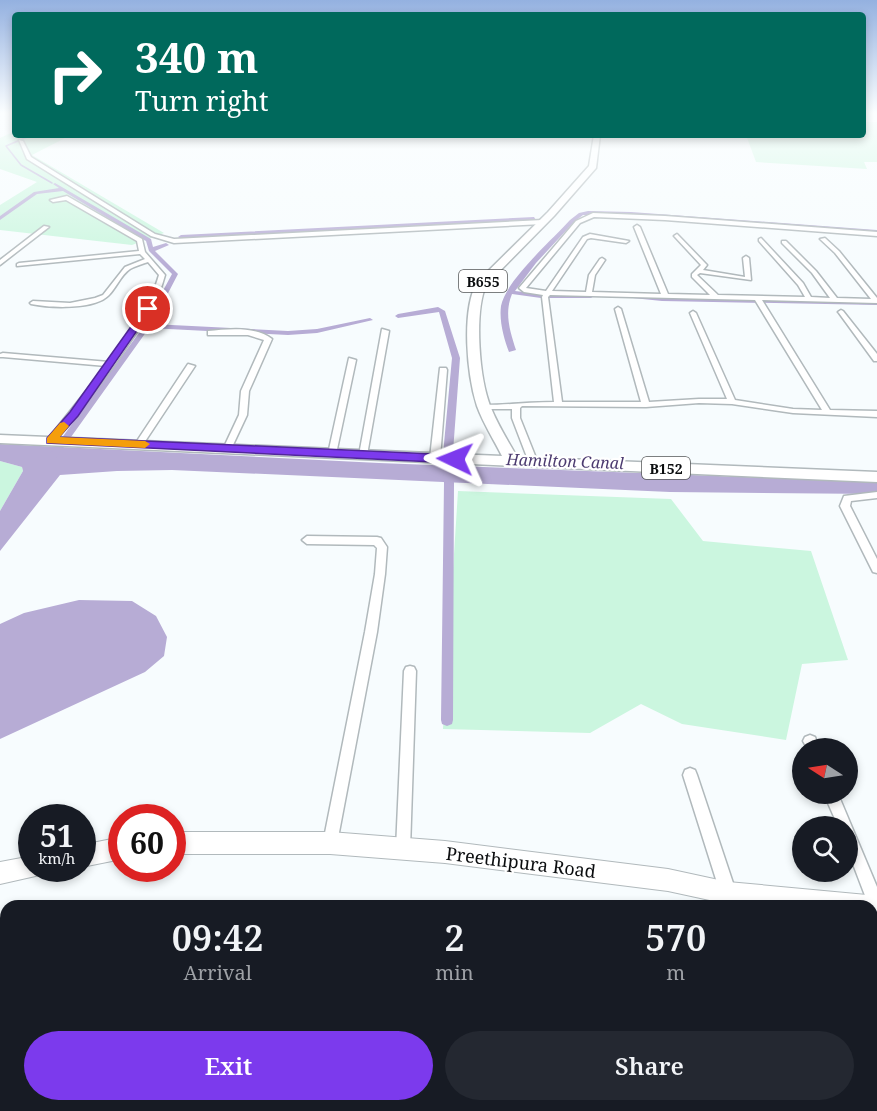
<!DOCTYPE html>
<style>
:root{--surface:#171b24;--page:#242831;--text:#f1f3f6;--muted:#9ea1a6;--accent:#7c3aed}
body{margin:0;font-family:"Noto Serif",serif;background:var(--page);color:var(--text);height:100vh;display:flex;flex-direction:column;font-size:22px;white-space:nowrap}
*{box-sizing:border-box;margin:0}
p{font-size:20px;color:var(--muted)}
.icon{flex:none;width:33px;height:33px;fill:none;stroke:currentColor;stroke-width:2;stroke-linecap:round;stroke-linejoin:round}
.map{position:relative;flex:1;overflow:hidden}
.details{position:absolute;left:0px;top:900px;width:878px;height:212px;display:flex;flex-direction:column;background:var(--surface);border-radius:18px 18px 0 0;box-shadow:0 3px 9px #0003}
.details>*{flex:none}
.guide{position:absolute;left:12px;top:12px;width:854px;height:126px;border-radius:6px;box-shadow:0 3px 9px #0003;background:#00695c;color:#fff;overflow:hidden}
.needle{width:39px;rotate:282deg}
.fabs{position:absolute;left:792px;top:738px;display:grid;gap:12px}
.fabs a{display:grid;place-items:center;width:66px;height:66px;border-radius:50%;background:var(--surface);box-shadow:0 3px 9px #0003;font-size:30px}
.speed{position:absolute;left:18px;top:804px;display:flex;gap:12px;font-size:30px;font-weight:700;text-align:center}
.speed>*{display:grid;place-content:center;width:78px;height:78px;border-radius:50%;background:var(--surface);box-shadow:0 3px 9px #0003;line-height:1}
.speed small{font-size:15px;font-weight:400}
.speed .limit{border:9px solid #d22;background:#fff;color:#111}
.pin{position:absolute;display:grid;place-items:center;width:51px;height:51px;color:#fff;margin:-26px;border:3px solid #fff;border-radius:50%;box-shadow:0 2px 6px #0007}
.me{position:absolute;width:66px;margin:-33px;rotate:272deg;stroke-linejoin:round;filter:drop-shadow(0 0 4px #0008)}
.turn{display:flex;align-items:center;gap:21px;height:126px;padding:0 24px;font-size:27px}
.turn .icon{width:78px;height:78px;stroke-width:2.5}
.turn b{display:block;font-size:42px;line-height:51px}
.eta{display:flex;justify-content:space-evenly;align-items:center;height:102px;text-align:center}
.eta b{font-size:36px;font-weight:600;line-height:42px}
.action{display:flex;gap:12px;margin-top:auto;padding:12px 24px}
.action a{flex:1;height:69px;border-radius:36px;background:var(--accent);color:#fff;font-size:24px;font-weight:600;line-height:69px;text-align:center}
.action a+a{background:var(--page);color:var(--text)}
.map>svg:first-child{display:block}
.green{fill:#cbf6df}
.water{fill:#b7acd5}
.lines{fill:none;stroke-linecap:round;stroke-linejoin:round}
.stream{stroke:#b7acd5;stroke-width:1.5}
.canal{fill:#b7acd5;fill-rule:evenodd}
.street-casing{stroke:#b1b9bc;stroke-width:3}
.secondary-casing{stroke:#b1b9bc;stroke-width:2}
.primary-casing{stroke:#b1b9bc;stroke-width:3}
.street{fill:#fff;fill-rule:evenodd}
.secondary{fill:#fff;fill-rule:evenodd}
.primary{fill:#fff;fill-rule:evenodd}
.route{fill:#7c3aed;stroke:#51269a;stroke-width:1.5}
.slow{fill:#f59e0b}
.labels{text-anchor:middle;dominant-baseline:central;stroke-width:4.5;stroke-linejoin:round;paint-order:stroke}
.shield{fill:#fff;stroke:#545657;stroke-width:1.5}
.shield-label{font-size:14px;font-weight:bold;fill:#0b0d0f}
.water-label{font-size:16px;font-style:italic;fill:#4c3b70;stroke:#fff}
.near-street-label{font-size:18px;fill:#0b0d0f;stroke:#fff}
</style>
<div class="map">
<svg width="877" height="1111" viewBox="0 0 877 1111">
<rect width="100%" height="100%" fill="#f7fcfe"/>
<!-- green -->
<path class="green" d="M863,122H877V162H864L867,169L756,162L746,135H862Z
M15,131V135H71L32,155L164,233L132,245L0,230V205L37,182L0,169V138Z
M0,461L22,467L23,471L0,511Z
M458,491L671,499L703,541L811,551L848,660L802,664L786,740L682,724L641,704L590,733L443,729Z"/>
<!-- water -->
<path class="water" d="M0,444L379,463L877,482V494L670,492L172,470L117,471L60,475L0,551V511L23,471L22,467L0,461Z
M79,600L132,601L156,616L167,637L164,656L145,672L0,739V624L24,613Z
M6,1028V1106H200L201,1111H0V1033Z
M872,1042L877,1043V1111H642L643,1106H872Z
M239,1106H612V1111H236Z"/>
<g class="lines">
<!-- stream -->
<path class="stream" d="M32,135L6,146L21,165L52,183"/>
<!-- canal -->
<path class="canal" d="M55,183L151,239L153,247L166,243L169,245L155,251L178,274L152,324L288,331L317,329L370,318L373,320L317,333L288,335L149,328L56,458H50L48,456L50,454L144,326L172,274L149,251L146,241L63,191L37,194L0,220V216L34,192L59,188L53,184Z
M588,211L631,212L877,230V234L631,216L583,215L574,222L536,263L515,291L541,294H591L594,296L591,298H541L512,294C504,313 510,331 516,350L509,352C504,339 499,321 501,306C506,280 552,240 570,220L579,213Z
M534,217L536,220L181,239L178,237L181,235Z
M625,294L662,297L877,301V305L662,301L623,297V295Z
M438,307L445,311L460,358L452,465L454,483L453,720L452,724L447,726L442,724L441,720L444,483L442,465L452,358L439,312L398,318L395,316L398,314Z"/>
<!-- street casing -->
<g class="street-casing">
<path id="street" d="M19,140L23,141L31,157L155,234L174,239L543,220L546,222L543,224L174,243L151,236L27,159Z
M67,196L142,239L145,252L165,275C158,302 142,325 126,348C104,381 79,412 54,443L51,444L47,441L48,439L106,366L3,357H0V354L3,353L109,362C129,335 150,307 159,275L148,262C142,264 135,266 130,269C121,275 116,288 109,295C95,310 50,308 31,304L30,303L33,301L70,303L95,298L103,295L125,267L145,259L140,254L17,266V264L19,263L139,251L137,241L66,200L53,202L50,200Z
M593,213L665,216L877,232V236L665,220L594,217L580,223L526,288L546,291L583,237L590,234L629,241L626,243L591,238L587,239L552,291L586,292L589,275L600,259L602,258L605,260L595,275L592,292L661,294L634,227L637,225L640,227L668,294L710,295L692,277V274L701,265L675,237L674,236L677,234L706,264L707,265L703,270L745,277L743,258L746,256L749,258L751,280L700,273L697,275L718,295L805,297L798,285L759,241V239L761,238L803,283L811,297L830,298L812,273L782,243V241H786L816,271L837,298L871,299L835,253L820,239L825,238L839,251L877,298V303L762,300L830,410L877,411V417L793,413L732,404L699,403L646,407L522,406L520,408V418L538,463L536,465H530L512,418V409H484L480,407L484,405C508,405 529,402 554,402L542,297L543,295L524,292L519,288L576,221ZM550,295L755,300L822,410L793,409L735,400L696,313L693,311L690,313L727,399H699L649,402L621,309L618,307L615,309L641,402H562L548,297Z
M44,226L49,227L0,265V260Z
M841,310L843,311L877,354V361H874L839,313L838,312Z
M382,329L389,331L367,455L363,458L359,455Z
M208,331C228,329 256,326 272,339L249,391L247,415L232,447L228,450L224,447L239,415L241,391L264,340L248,335H208Z
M349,358L356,360L336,454L332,457L328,454Z
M188,364L195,366L142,446H136L135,444Z
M440,368H446L447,370L440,458L435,461L430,458Z
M877,492V498L851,501L850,506L877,559V573L873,572L840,506L844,496Z
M307,536L377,537L381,538L387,547L385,574L377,632L337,843L335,848L330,850L325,848L323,843L365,632L375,574L377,548L374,545L307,544L302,540Z
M410,666L414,667L416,671L410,849L408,854L403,856L398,854L396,849L404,671L406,667Z
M810,735L815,737L819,748H807L803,741L805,737Z
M690,768L695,770L697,775L736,892L734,898L728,900L722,898L720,892L683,775L685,770Z
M824,794H838L877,887V915L872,913V906H869L848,851V826H838Z"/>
</g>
<!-- secondary casing -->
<g class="secondary-casing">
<path id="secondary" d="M172,832H330L445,841L668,869L728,882L867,895L875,898L877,909L872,915V906L728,904L668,891L445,863L330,854H172Z
M122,837V859L82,867V845Z
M32,856V868H42L40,875L0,884V862Z"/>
</g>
<!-- primary casing -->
<g class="primary-casing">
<path id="primary" d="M594,135H600L596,168L554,216L486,285C474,313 479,379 491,408C498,425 508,441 517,457L877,472V482L0,443V435L502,456C494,440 483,423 477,406C467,375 461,311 477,282L548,212L589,166Z"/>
</g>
<!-- street -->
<use href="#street" class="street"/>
<!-- secondary -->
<use href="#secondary" class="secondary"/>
<!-- primary -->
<use href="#primary" class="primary"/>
</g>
<!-- sky -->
<linearGradient id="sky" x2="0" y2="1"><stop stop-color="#94b1e0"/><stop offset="0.42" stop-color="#fbfeff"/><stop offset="1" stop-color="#fbfeff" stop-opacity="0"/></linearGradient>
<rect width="877" height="269" fill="url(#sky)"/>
<!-- route -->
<path class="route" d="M148,306L152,309L78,416L59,437L455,455L461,459L455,463L47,443V438L70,412L145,307Z"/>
<!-- slow -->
<path class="slow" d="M64,422L69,426L60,437L145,441L150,444L145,448L47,443V438L60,423Z"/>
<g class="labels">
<!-- shield labels -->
<g class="shield">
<rect x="459" y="270" width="48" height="22" rx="4.5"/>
<rect x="642" y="457" width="48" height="22" rx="4.5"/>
</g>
<g class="shield-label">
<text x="483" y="281">B655</text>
<text x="666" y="468">B152</text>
</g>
<!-- water labels -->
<g class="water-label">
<text transform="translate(565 461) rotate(2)">Hamilton Canal</text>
</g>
<!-- near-street labels -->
<g class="near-street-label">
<text transform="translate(521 862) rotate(7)">Preethipura Road</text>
</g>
</g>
</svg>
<div class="fabs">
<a><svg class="needle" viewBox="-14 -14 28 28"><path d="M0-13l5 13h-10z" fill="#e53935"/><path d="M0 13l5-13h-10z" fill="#9ea1a6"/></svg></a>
<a><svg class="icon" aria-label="search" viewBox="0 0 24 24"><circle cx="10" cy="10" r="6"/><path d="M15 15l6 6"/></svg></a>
</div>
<div class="speed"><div>51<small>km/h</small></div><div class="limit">60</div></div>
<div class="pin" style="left:148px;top:309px;background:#d93025"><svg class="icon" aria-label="arrive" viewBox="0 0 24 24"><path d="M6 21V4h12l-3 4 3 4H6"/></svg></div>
<svg class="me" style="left:455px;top:459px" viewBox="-20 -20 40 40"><path d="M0-17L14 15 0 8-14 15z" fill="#7c3aed" stroke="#fff" stroke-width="4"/></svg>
<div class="guide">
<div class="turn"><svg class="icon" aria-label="right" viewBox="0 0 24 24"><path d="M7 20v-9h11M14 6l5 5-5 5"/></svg><div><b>340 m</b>Turn right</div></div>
</div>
<section class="details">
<div class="eta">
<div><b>09:42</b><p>Arrival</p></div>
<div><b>2</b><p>min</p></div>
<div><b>570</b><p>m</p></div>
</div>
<div class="action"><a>Exit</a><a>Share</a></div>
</section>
</div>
